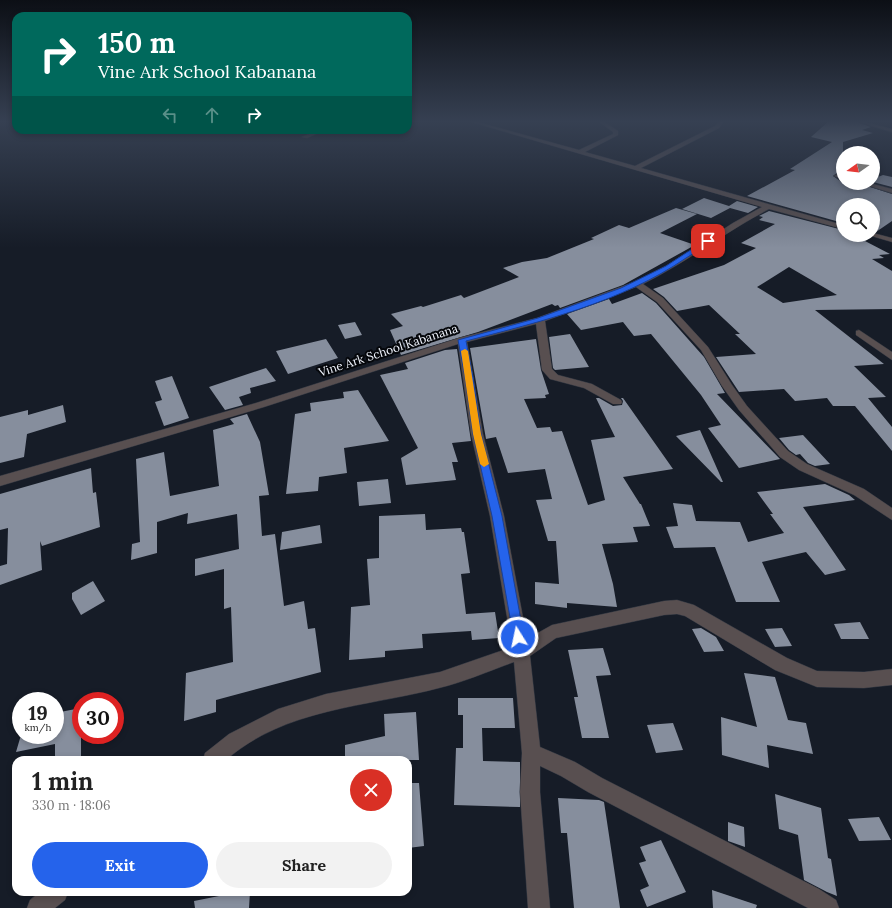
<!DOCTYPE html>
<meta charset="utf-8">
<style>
:root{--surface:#fff;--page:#f2f2f2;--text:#222;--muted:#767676;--accent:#2563eb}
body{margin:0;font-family:Lora,serif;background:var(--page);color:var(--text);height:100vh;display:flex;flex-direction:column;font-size:15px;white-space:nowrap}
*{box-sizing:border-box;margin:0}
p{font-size:13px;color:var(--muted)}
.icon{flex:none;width:22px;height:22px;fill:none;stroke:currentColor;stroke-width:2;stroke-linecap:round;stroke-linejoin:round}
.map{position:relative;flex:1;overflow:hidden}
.drawer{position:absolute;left:12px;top:756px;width:400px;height:140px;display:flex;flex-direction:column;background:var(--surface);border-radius:12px;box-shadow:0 2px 6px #0003}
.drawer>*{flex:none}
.top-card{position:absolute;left:12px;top:12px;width:400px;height:122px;border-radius:12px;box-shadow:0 2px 6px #0003;background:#00695c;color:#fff;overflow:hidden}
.needle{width:26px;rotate:256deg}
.fabs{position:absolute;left:836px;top:146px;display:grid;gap:8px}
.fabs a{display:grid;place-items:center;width:44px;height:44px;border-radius:50%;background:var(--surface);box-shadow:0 2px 6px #0003;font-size:20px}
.speed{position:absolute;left:12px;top:692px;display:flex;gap:8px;font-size:20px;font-weight:700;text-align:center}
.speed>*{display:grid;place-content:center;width:52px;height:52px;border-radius:50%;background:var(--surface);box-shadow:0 2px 6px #0003;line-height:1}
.speed small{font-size:10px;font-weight:400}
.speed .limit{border:6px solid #d22;background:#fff;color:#111}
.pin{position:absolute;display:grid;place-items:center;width:34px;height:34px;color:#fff;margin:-17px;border-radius:8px;box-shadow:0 2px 6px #0006}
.me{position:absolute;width:44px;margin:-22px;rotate:350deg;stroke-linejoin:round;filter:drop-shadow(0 0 3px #0008)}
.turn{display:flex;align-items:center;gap:14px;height:84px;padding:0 20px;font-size:18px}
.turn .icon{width:52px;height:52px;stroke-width:2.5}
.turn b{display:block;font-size:28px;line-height:34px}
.lanes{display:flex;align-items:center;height:38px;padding:0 20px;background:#0003;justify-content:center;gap:20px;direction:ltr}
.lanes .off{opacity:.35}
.round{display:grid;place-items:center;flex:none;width:42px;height:42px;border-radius:21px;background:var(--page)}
.summary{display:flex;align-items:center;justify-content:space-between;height:68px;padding:0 20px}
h1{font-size:24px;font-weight:700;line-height:30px}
.action{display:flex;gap:8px;margin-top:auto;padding:8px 20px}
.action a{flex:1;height:46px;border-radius:24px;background:var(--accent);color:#fff;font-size:16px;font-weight:700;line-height:46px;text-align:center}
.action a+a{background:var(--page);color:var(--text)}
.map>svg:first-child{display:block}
.building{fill:#868e9d;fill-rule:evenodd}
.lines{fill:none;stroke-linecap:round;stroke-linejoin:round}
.minor-casing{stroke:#303641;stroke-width:1}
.minor{fill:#584f50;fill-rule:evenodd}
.route{fill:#2563eb;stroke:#184099}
.slow{fill:#f59e0b}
.labels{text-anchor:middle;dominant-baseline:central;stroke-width:4;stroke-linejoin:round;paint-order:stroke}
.street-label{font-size:12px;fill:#f0f4fd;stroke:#05070b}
</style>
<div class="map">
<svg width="892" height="908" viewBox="0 0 892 908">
<rect width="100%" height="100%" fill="#161c27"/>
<!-- building -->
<path class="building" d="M829,121H854L871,127L862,130L873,133L843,142V174L837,173L833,176L843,183H858L892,194V221L876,232H873V205H843V223L747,196L795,170L790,169L832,142L811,137Z
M883,175L892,177V187L873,182V179Z
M704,198L729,206L737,201L758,207L748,213L730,208L711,218L682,209Z
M676,208L697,214L660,233L695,245L623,285L560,308L558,305L555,306L552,304L478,332L401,355L390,330L403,326L391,314L421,306L423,307L461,295L464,298L519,277L503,268L522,262L547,258L594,239L591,238L619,225L629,228Z
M769,211L843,230V235H867L870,237L865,241L890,254L879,255L884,258L872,259L892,271V309L815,310L884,364L854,366L886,397L868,398L892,427V451L855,406H833L827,398L795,401L784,389L739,392L716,357L756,354L735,334H740L709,305L677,311L664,297L653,289L724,265L756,248L741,243L775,224L759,220L763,217L759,216ZM789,267L837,295L783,303L757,287Z
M642,293L656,303L704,357L725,393L717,394L780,459L739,468L708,428L721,425L701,395L651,334L634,336L623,322L581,330L567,314L609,299L612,304Z
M355,322L362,335L345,339L338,325Z
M570,334L589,367L555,370L553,368L549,337Z
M326,339L338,358L288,374L276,351Z
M536,339L541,370L549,394L545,395L546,398L524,399L537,428L550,427L552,432L562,431L588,505L605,500L591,440L615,437L596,398H599L613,406L622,405L623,401L621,398H623L673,469L623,477L640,504H641L650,526L633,527L638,542L602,544L613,584L617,607L567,603V608L535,604V582L559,584L556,541H548L536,500L552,499L545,469L508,473L496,437L486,439L470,348Z
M457,349L471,441L452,443L458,462H452L456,480L406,485L401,458L418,448L380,375L408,369L405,363L445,350Z
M266,368L276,381L250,388L251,393L239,397L243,405L225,410L209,387Z
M172,376L189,418L164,426L155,402L162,400L155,381Z
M358,390L389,441L344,448L347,473L319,477L318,491L286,494L295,414L311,411L310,403L344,398L343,392Z
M63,405L66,422L27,434L24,457L0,463V417L28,410V415Z
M247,414L260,442L269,495L259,496L262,536L275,534L284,606L304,601L308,629L315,628L321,672L216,700V712L184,721L186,673L233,662L231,607L224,609V569L195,576V559L239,549L237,514L187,524L188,513L157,522V553L131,560L132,544L140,542L136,459L164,452L170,496L219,486L213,430L234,424L230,419Z
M700,430L723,482H721L676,436Z
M803,435L830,464L815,466L808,463L800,454L796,455L789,450L779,438Z
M91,468L93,493L96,492L100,527L42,546L40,541L42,570L0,585V566L7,564L8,528L0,530V494Z
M388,479L391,503L359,506L357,482Z
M825,484L849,495L855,500L803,507L846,570L825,575L806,552L762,562L780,602H736L715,547L674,548L666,527L678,526L673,503L692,505L696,521L740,522L748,542L784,533L770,514H773L757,492Z
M425,514L426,530L461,528L462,532H464L470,573L461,574L466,614L495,612L499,638L472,640L471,631L422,634L423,648L385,651V657L349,660L351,607L370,605L367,559L379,558V516Z
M320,525L322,543L280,550L282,532Z
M93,581L105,601L81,615L72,599V593Z
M860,622L869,639H841L834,624Z
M701,628L716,637L724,651L704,652L692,629Z
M782,628L792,646L775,647L765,629Z
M603,648L611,675L596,676L609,738H582L574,697H578L568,650Z
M744,673L775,677L788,720L806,723L813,754L767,745L769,768L722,755L721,717L757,727Z
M458,698H513L515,728H482L483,761L520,762V807L454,805L456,748H463V715H458Z
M81,708V760H55V744L16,752L21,735H55V713Z
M416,712L419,760H345V745L385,736L384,714Z
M673,723L683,750L656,753L647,725Z
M408,783H419L424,846L408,848Z
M775,794L821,808L828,858L831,859L837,896L827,892L804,880L798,835L779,829Z
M558,798L599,800L604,802L620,908H574L567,833H561Z
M879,817L891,840L859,841L848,819Z
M728,822L744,827L745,847L728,841Z
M661,840L686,892L647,907L640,890L649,886L639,863L646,861L640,847Z
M712,890L757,905L756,908H713Z
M239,892H250L249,908H195L194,901Z"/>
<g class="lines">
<!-- minor casing -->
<g class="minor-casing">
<path id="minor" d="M468,121H474L579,150L613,134V132L598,121H603L618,131V135L585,152L635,166L715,126L720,121H724L719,128L641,168L843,225V229L769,209C725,232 687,262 643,284L663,298L708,347L732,385L747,406L788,451L807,464L864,489L892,508V520L854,495L799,470L780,457L739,410L722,386L701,350L657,302L636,287L545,321L552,369L558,375L592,384L621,400L622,402L621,404H613L584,388L550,379L542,370L536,324L467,342L483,434L504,516L527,639L552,625L664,601L677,600L694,605L787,658L817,671L864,672L892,669V685L864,688L817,687L775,670L685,616L677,614L664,615L556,638L530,656L540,747L575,762L602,778L819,889L836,900L839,908H808L588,792L561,776L540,766V792L550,908H528L520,792L522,753L514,662C489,671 464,682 439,688C367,707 285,708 226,760H203L205,753L229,734L278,709L326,694L440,672L512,647L490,516L471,434L458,344L264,407L0,486V476L256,403L459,338L537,318L634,282L666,266L733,223L762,207Z
M855,121H861L892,129V132Z
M319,130H325L307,138L302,137Z
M837,174L843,176V180L834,176Z
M859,183H869L892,189V193Z
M873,233L892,238V242L868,235H873Z
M859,330L892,352V360L856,335V331Z
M40,892H68L65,900L55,908H27L30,900Z"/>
</g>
<!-- minor -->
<use href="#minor" class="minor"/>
</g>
<!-- sky -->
<linearGradient id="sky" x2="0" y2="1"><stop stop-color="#0c0f15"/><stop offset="0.49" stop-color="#364052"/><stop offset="1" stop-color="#364052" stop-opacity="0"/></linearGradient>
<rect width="892" height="248" fill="url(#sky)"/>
<!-- route -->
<path class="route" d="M706,240L711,241C704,248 694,253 686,258C622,302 540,322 466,341L473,377L481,434L502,516L524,637L523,640L518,642L514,640L492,516L473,434L465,377L458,340L538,318L621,288L666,266Z"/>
<!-- slow -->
<path class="slow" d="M465,349L468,351L481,434L489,464L484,467L480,464L473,434L461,351Z"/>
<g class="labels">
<!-- street labels -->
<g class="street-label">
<text transform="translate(388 350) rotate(-18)">Vine Ark School Kabanana</text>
</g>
</g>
</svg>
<div class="fabs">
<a><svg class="needle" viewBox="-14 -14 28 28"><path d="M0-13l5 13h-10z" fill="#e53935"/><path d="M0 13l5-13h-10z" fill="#767676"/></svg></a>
<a><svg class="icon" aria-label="search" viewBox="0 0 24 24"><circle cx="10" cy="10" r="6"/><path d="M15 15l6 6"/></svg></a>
</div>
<div class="speed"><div>19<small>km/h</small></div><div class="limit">30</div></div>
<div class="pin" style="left:708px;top:241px;background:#d93025"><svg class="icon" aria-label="arrive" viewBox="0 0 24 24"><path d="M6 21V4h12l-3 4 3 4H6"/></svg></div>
<svg class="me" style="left:518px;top:637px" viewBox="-20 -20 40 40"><circle r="17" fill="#2563eb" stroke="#fff" stroke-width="3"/><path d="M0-11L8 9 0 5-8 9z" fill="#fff"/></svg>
<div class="top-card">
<div class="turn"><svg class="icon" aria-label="right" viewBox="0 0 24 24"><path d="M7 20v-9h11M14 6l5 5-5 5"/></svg><div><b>150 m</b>Vine Ark School Kabanana</div></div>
<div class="lanes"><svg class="icon off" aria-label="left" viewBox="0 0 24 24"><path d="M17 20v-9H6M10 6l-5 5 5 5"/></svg><svg class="icon off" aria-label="ahead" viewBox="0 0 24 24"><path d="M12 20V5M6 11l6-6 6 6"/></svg><svg class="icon" aria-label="right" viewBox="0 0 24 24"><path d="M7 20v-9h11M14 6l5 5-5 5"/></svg></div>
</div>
<section class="drawer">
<div class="summary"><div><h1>1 min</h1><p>330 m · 18:06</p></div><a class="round" style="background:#d93025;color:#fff"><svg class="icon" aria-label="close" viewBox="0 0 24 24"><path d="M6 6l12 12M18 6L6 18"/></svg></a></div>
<div class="action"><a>Exit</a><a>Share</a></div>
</section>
</div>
